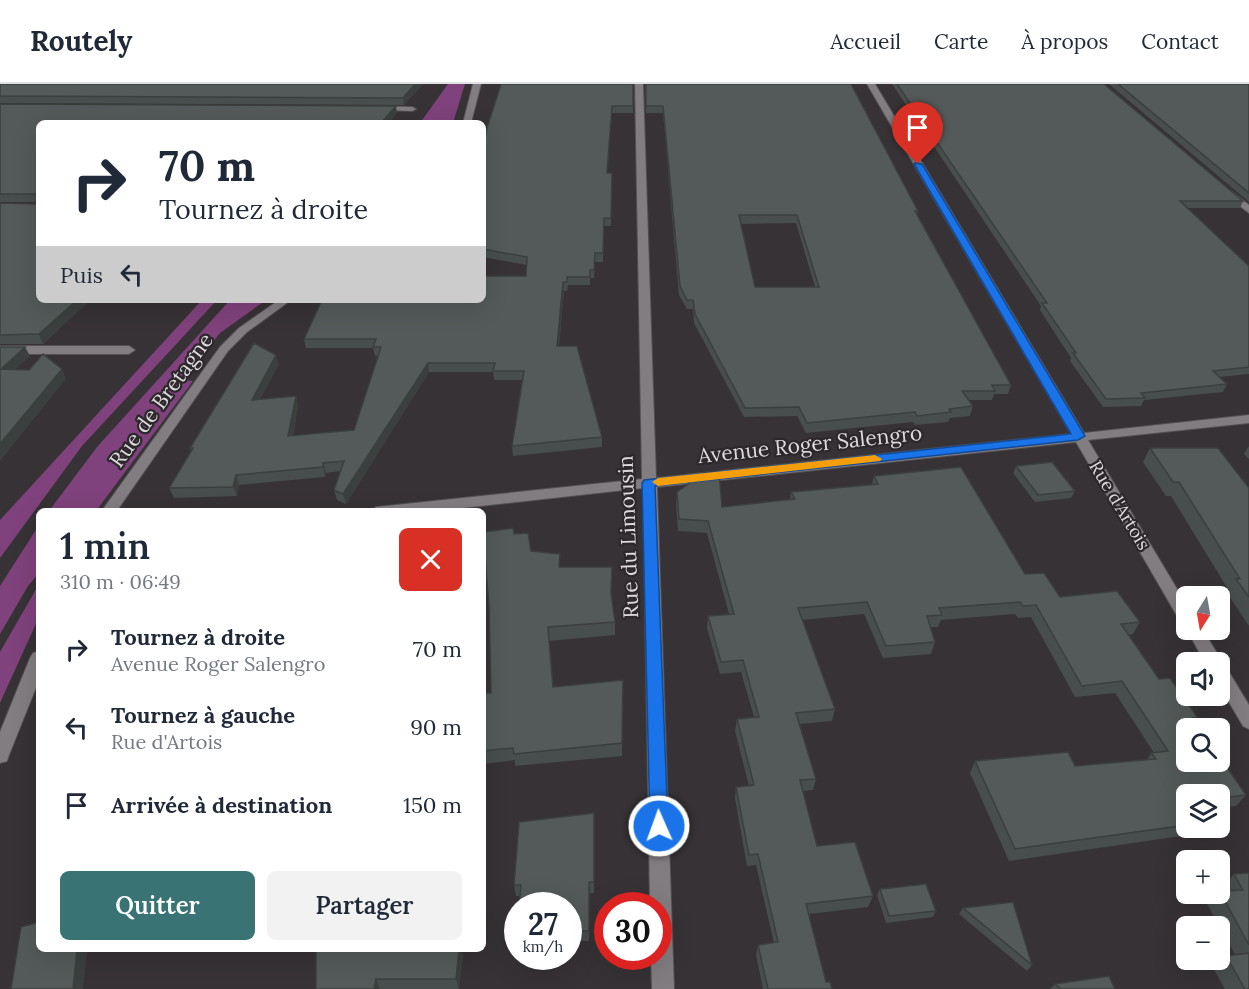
<!DOCTYPE html>
<html lang="fr">
<meta charset="utf-8">
<style>
:root{--surface:#fff;--page:#f2f2f3;--text:#1f2937;--muted:#747a83;--line:#e0e1e3;--accent:#3a7373}
body{margin:0;font-family:Lora,serif;background:var(--page);color:var(--text);height:100vh;display:flex;flex-direction:column;font-size:22px;white-space:nowrap}
*{box-sizing:border-box;margin:0}
p{font-size:20px;color:var(--muted)}
.icon{flex:none;width:33px;height:33px;fill:none;stroke:currentColor;stroke-width:2;stroke-linecap:round;stroke-linejoin:round}
.map{position:relative;flex:1;overflow:hidden}
.details{position:absolute;left:36px;top:424px;width:450px;height:444px;display:flex;flex-direction:column;background:var(--surface);border-radius:9px;box-shadow:0 6px 24px #0002}
.details>*{flex:none}
.top-card{position:absolute;left:36px;top:36px;width:450px;height:183px;border-radius:9px;box-shadow:0 6px 24px #0002;background:#fff;color:var(--text);overflow:hidden}
.needle{width:39px;rotate:191deg}
.tools{position:absolute;left:1176px;top:502px;display:grid;gap:12px}
.tools a{display:grid;place-items:center;width:54px;height:54px;border-radius:9px;background:var(--surface);box-shadow:0 6px 24px #0002;font-size:30px}
.speed{position:absolute;left:504px;top:808px;display:flex;gap:12px;font-size:30px;font-weight:700;text-align:center}
.speed>*{display:grid;place-content:center;width:78px;height:78px;border-radius:50%;background:var(--surface);box-shadow:0 6px 24px #0002;line-height:1}
.speed small{font-size:15px;font-weight:400}
.speed .limit{border:9px solid #d22;background:#fff;color:#111}
.pin{position:absolute;display:grid;place-items:center;width:51px;height:51px;color:#fff;margin:-62px -26px;border-radius:50% 50% 50% 0;rotate:-45deg;box-shadow:0 0 6px #0007}
.pin .icon{rotate:45deg}
.me{position:absolute;width:66px;margin:-33px;rotate:358deg;stroke-linejoin:round;filter:drop-shadow(0 0 4px #0008)}
.turn{display:flex;align-items:center;gap:21px;height:126px;padding:0 24px;font-size:27px}
.turn .icon{width:78px;height:78px;stroke-width:2.5}
.turn b{display:block;font-size:42px;line-height:51px}
.then{display:flex;align-items:center;height:57px;padding:0 24px;background:#0003;gap:12px;font-size:22px}
.round{display:grid;place-items:center;flex:none;width:63px;height:63px;border-radius:9px;background:var(--page)}
.summary{display:flex;align-items:center;justify-content:space-between;height:102px;padding:0 24px}
h1{font-size:36px;font-weight:600;line-height:45px}
.cta{display:flex;gap:12px;margin-top:auto;padding:12px 24px}
.cta a{flex:1;height:69px;border-radius:9px;background:var(--accent);color:#fff;font-size:24px;font-weight:600;line-height:69px;text-align:center}
.cta a+a{background:var(--page);color:var(--text)}
ul{padding:0;list-style:none}
li{display:flex;align-items:center;gap:18px;height:78px;padding:0 24px}
li div{flex:1}
li b{display:block;font-size:22px}
li em{font-style:normal}
header{display:flex;align-items:center;gap:36px;box-sizing:border-box;height:84px;padding:0 30px;background:var(--surface);border-bottom:2px solid var(--line)}
header strong{font-size:28px}
nav{display:flex;gap:33px;margin-inline-start:auto;font-size:21px}
.map>svg:first-child{display:block}
.green{fill:#7f427c}
.lines{fill:none;stroke-linecap:round;stroke-linejoin:round}
.minor-casing{stroke:#525052;stroke-width:2}
.minor{fill:#827d81;fill-rule:evenodd}
.wall{fill:#484d4d;fill-rule:evenodd}
.shaded-wall{fill:#3b3f3e}
.building{fill:#545a59;stroke:#3b3f3e;stroke-width:1.5;fill-rule:evenodd}
.route{fill:#1a73e8;stroke:#114b97;stroke-width:1.5}
.slow{fill:#f59e0b}
.labels{text-anchor:middle;dominant-baseline:central;stroke-width:4.5;stroke-linejoin:round;paint-order:stroke}
.far-street-label{font-size:18px;fill:#dcdadc;stroke:#2c282b}
.street-label{font-size:21px;fill:#dcdadc;stroke:#2c282b}
</style>
<header>
<strong>Routely</strong>
<nav><a>Accueil</a><a>Carte</a><a>À propos</a><a>Contact</a></nav>
</header>
<div class="map">
<svg width="1249" height="905" viewBox="0 0 1249 905">
<rect width="100%" height="100%" fill="#363235"/>
<!-- green -->
<path class="green" d="M448,0H465L453,39H420Z
M202,216H217L82,362L0,474V436Z
M230,216H266L220,249L183,296L193,297L96,427H49L97,363Z
M39,441V489L28,502L0,550V502Z
M39,500V533L0,619V568Z"/>
<g class="lines">
<!-- minor casing -->
<g class="minor-casing">
<path id="minor" d="M473,0H481L471,39H463Z
M635,0H643L656,394L1071,350L867,0H875L1084,349L1249,331V339L1088,356L1186,520V539L1180,537L1076,358L657,403L674,905H652L651,873H658V822H650L643,404L426,428H369L376,423L642,395Z
M375,22L412,23L416,25L412,27L378,26H375Z
M1224,106H1230L1249,121V129L1224,110Z
M279,216H291L247,248L228,267L116,428H101L220,263L239,244Z
M0,262H129L135,266L129,270H0Z
M1187,546H1203L1223,579L1221,582L1226,583L1249,621V645L1243,642L1220,603V579H1205Z
M39,567V596L9,671L7,677L0,679V648L30,574L33,569Z"/>
</g>
<!-- minor -->
<use href="#minor" class="minor"/>
</g>
<!-- wall -->
<path class="wall" d="M0,0H423L404,21L0,19Z
M633,0V29H612L607,89H612L611,142H604L603,178H595L594,194H590V201H568L567,207H564L559,262L602,353V363L513,372L512,362L522,296H494L493,288H429L346,420L337,416L334,406L340,387L326,389L325,393L239,401L237,412L174,414L169,404L191,367L190,364L279,280L260,315L296,312L298,322L293,352L354,346L378,272H375L373,264H306L304,255L526,192L527,181L483,173V63Z
M645,0L918,127L917,130L1011,301L1008,310H994L992,316H969L973,322L970,332L950,334L948,338L915,341L913,338L806,349L797,332L744,333L694,239L693,225H687L679,211L663,29H646ZM796,139L815,203H755L741,140Z
M892,0H1104L1243,117L1240,124H1187L1249,182V290L1220,293L1227,300L1223,308L1144,316L1141,322L1103,323L1070,277L1071,274L1040,226L1041,222Z
M1109,0H1249V118Z
M0,20L397,29L388,39H39V216H86L87,219L43,260H0V119L35,120L36,118H0Z
M1249,362V375L1244,370Z
M1150,364L1249,404V542L1227,509L1229,507L1171,412H1166L1143,378Z
M1016,382L1075,407L1071,414L1035,418L1013,389Z
M874,392L1060,513L1140,538L1133,550L1128,551L1159,595L1198,634L1195,638L1246,711L1236,722L1220,724V711H1186V744H1193L1188,751L1009,777L970,689L975,677L1075,682L1147,676L1151,669H1154L1115,609L1075,613L1031,533L1018,534L1015,530L941,536L938,543H931L935,558L931,570L883,574L864,530L802,536L835,625L832,637L800,640L816,695L813,706L803,707L817,762L873,812L868,823L809,830L826,898L832,905H763L756,871L758,861L774,859L756,781L747,782L735,714L736,703L749,702L735,647L737,635L754,633L741,588L720,590L707,544L708,532L729,530L707,449L678,447L676,420L677,408L722,423L790,415L791,408L872,400Z
M514,450L531,467L561,483L612,512L615,538V551L549,557L553,603L623,596L622,672L515,682V676L483,680V609H491Z
M594,729V809H590L589,857H568V822L520,812H516L514,801Z
M1249,789V905H1225L1213,884L1226,872L1235,871L1207,820L1216,810H1220V807H1224L1222,803L1234,790Z
M880,805L936,827L933,833L886,839L877,811Z
M963,824L1032,881L1027,887L959,830Z
M463,871L459,905H316Z
M1055,900L1115,905H1050Z"/>
<!-- shaded-wall -->
<path class="shaded-wall" d="M415,0H423L404,21L403,14Z
M396,22L397,29L388,39H382V38Z
M612,22V29L607,97V89Z
M563,198L564,207L558,271L557,262Z
M77,216H86L87,219L43,260L39,250Z
M25,263L30,272L6,294L1,285Z
M276,271L279,280L255,325L252,316Z
M428,279L429,288L346,420L343,410Z
M62,285L66,295L0,377V360Z
M296,312L298,322L291,362L288,352Z
M323,379L326,389L325,393L323,383Z
M236,391L239,401L237,412L233,403Z
M589,798L590,809L589,857Z
M77,866H87L83,905H73Z
M459,866H461L463,871L459,905L456,895Z
M376,895L380,905H374Z"/>
<!-- building -->
<path class="building" d="M0,0H415L403,14L0,12Z
M501,0H633V22H612L607,89H612L611,134H604L603,169H595L594,186H590V193H567V198H563L557,262H577L602,353L512,362L524,287H493L495,279H428L343,410L334,406L344,377L323,379V383L236,391L233,403L169,404L193,364H190L254,259L276,271L252,316L296,312L288,352L354,346L381,263H373L376,255H304L322,216H483V192H526L527,173L483,165V63L487,44Z
M646,0H851L918,127H915L1011,301H992L995,307H962L973,322L949,325L951,328L917,332L915,328L807,339L799,323L745,324L695,230L693,216H687L680,202L663,22H646ZM739,131H797L819,203H755Z
M897,0H1104L1243,117H1180L1249,182V283L1213,287L1227,300L1141,309L1145,314L1106,315L1073,269H1076L1042,219H1047Z
M1118,0H1249V109Z
M0,20L396,22L382,38L363,37L362,39H39V216H77L39,250L0,251V119L35,120L38,112L35,110H0Z
M0,263H25L1,285L29,286L43,270L62,285L0,360Z
M1150,364H1218L1249,404V513L1236,495H1240L1179,398H1173Z
M1052,378L1075,407L1038,411L1016,382Z
M961,383L1025,490L1044,489L1060,513L1117,507L1140,538L1121,540L1159,595L1170,594L1198,634H1193L1200,645H1186V678H1220V673L1246,711L1220,714V711H1186V718H1183L1186,723V741L1015,765L975,677L1068,668L1075,682L1156,675L1151,669L1168,667L1122,597L1082,602L1036,521L1023,522L1020,518L939,524L942,531L927,532L935,558L886,562L867,518L798,524L835,625L796,629L816,695L800,696L817,762L855,758L873,812L806,820L826,898H830L832,905H768L758,861L778,858L758,770L749,771L736,703L754,701L737,635L759,633L743,576L721,578L708,532L734,530L708,437L679,435L677,408L705,388L719,387L722,423L795,415L791,408L878,400L874,392Z
M513,444L514,450L528,449L531,467L560,470L559,483H612L611,509L615,538L548,543L553,603L623,596L622,659L514,670L513,664L483,667V609H491L489,523L483,448Z
M594,729V798H589V847H568V822H519L521,801H514L519,738Z
M1249,789V861L1220,808V807L1243,806L1234,790Z
M926,800L936,827L889,832L880,805Z
M1013,818L1032,881L963,824Z
M39,838V866H77L73,905H11L21,843Z
M316,866H459L456,895H376L374,905H316Z
M1249,869V905H1245L1226,872Z
M1109,892L1115,905H1061L1055,900Z"/>
<!-- route -->
<path class="route" d="M915,79L922,80L1085,352L1078,356L655,402L668,742L665,748L659,750L652,748L650,742L642,399L644,396L1071,350L914,80Z"/>
<!-- slow -->
<path class="slow" d="M875,371L882,375L880,377L658,402L652,398L658,394Z"/>
<g class="labels">
<!-- far-street labels -->
<g class="far-street-label">
<text transform="translate(1120 421) rotate(59)">Rue d'Artois</text>
</g>
<!-- street labels -->
<g class="street-label">
<text transform="translate(161 316) rotate(-54)">Rue de Bretagne</text>
<text transform="translate(810 360) rotate(-6)">Avenue Roger Salengro</text>
<text transform="translate(628 453) rotate(-92)">Rue du Limousin</text>
</g>
</g>
</svg>
<div class="tools">
<a><svg class="needle" viewBox="-14 -14 28 28"><path d="M0-13l5 13h-10z" fill="#e53935"/><path d="M0 13l5-13h-10z" fill="#747a83"/></svg></a>
<a><svg class="icon" aria-label="sound" viewBox="0 0 24 24"><path d="M4 9h4l5-4v14l-5-4H4zM17 9q2 3 0 6"/></svg></a>
<a><svg class="icon" aria-label="search" viewBox="0 0 24 24"><circle cx="10" cy="10" r="6"/><path d="M15 15l6 6"/></svg></a>
<a><svg class="icon" aria-label="layers" viewBox="0 0 24 24"><path d="M12 4l9 5-9 5-9-5zM3 14l9 5 9-5"/></svg></a>
<a>+</a>
<a>−</a>
</div>
<div class="speed"><div>27<small>km/h</small></div><div class="limit">30</div></div>
<div class="pin" style="left:918px;top:80px;background:#d93025"><svg class="icon" aria-label="arrive" viewBox="0 0 24 24"><path d="M6 21V4h12l-3 4 3 4H6"/></svg></div>
<svg class="me" style="left:659px;top:742px" viewBox="-20 -20 40 40"><circle r="17" fill="#1a73e8" stroke="#fff" stroke-width="3"/><path d="M0-11L8 9 0 5-8 9z" fill="#fff"/></svg>
<div class="top-card">
<div class="turn"><svg class="icon" aria-label="right" viewBox="0 0 24 24"><path d="M7 20v-9h11M14 6l5 5-5 5"/></svg><div><b>70 m</b>Tournez à droite</div></div>
<div class="then">Puis<svg class="icon" aria-label="left" viewBox="0 0 24 24"><path d="M17 20v-9H6M10 6l-5 5 5 5"/></svg></div>
</div>
<section class="details">
<div class="summary"><div><h1>1 min</h1><p>310 m · 06:49</p></div><a class="round" style="background:#d93025;color:#fff"><svg class="icon" aria-label="close" viewBox="0 0 24 24"><path d="M6 6l12 12M18 6L6 18"/></svg></a></div>
<ul>
<li><svg class="icon" aria-label="right" viewBox="0 0 24 24"><path d="M7 20v-9h11M14 6l5 5-5 5"/></svg><div><b>Tournez à droite</b><p>Avenue Roger Salengro</p></div><em>70 m</em></li>
<li><svg class="icon" aria-label="left" viewBox="0 0 24 24"><path d="M17 20v-9H6M10 6l-5 5 5 5"/></svg><div><b>Tournez à gauche</b><p>Rue d'Artois</p></div><em>90 m</em></li>
<li><svg class="icon" aria-label="arrive" viewBox="0 0 24 24"><path d="M6 21V4h12l-3 4 3 4H6"/></svg><div><b>Arrivée à destination</b></div><em>150 m</em></li>
</ul>
<div class="cta"><a>Quitter</a><a>Partager</a></div>
</section>
</div>
